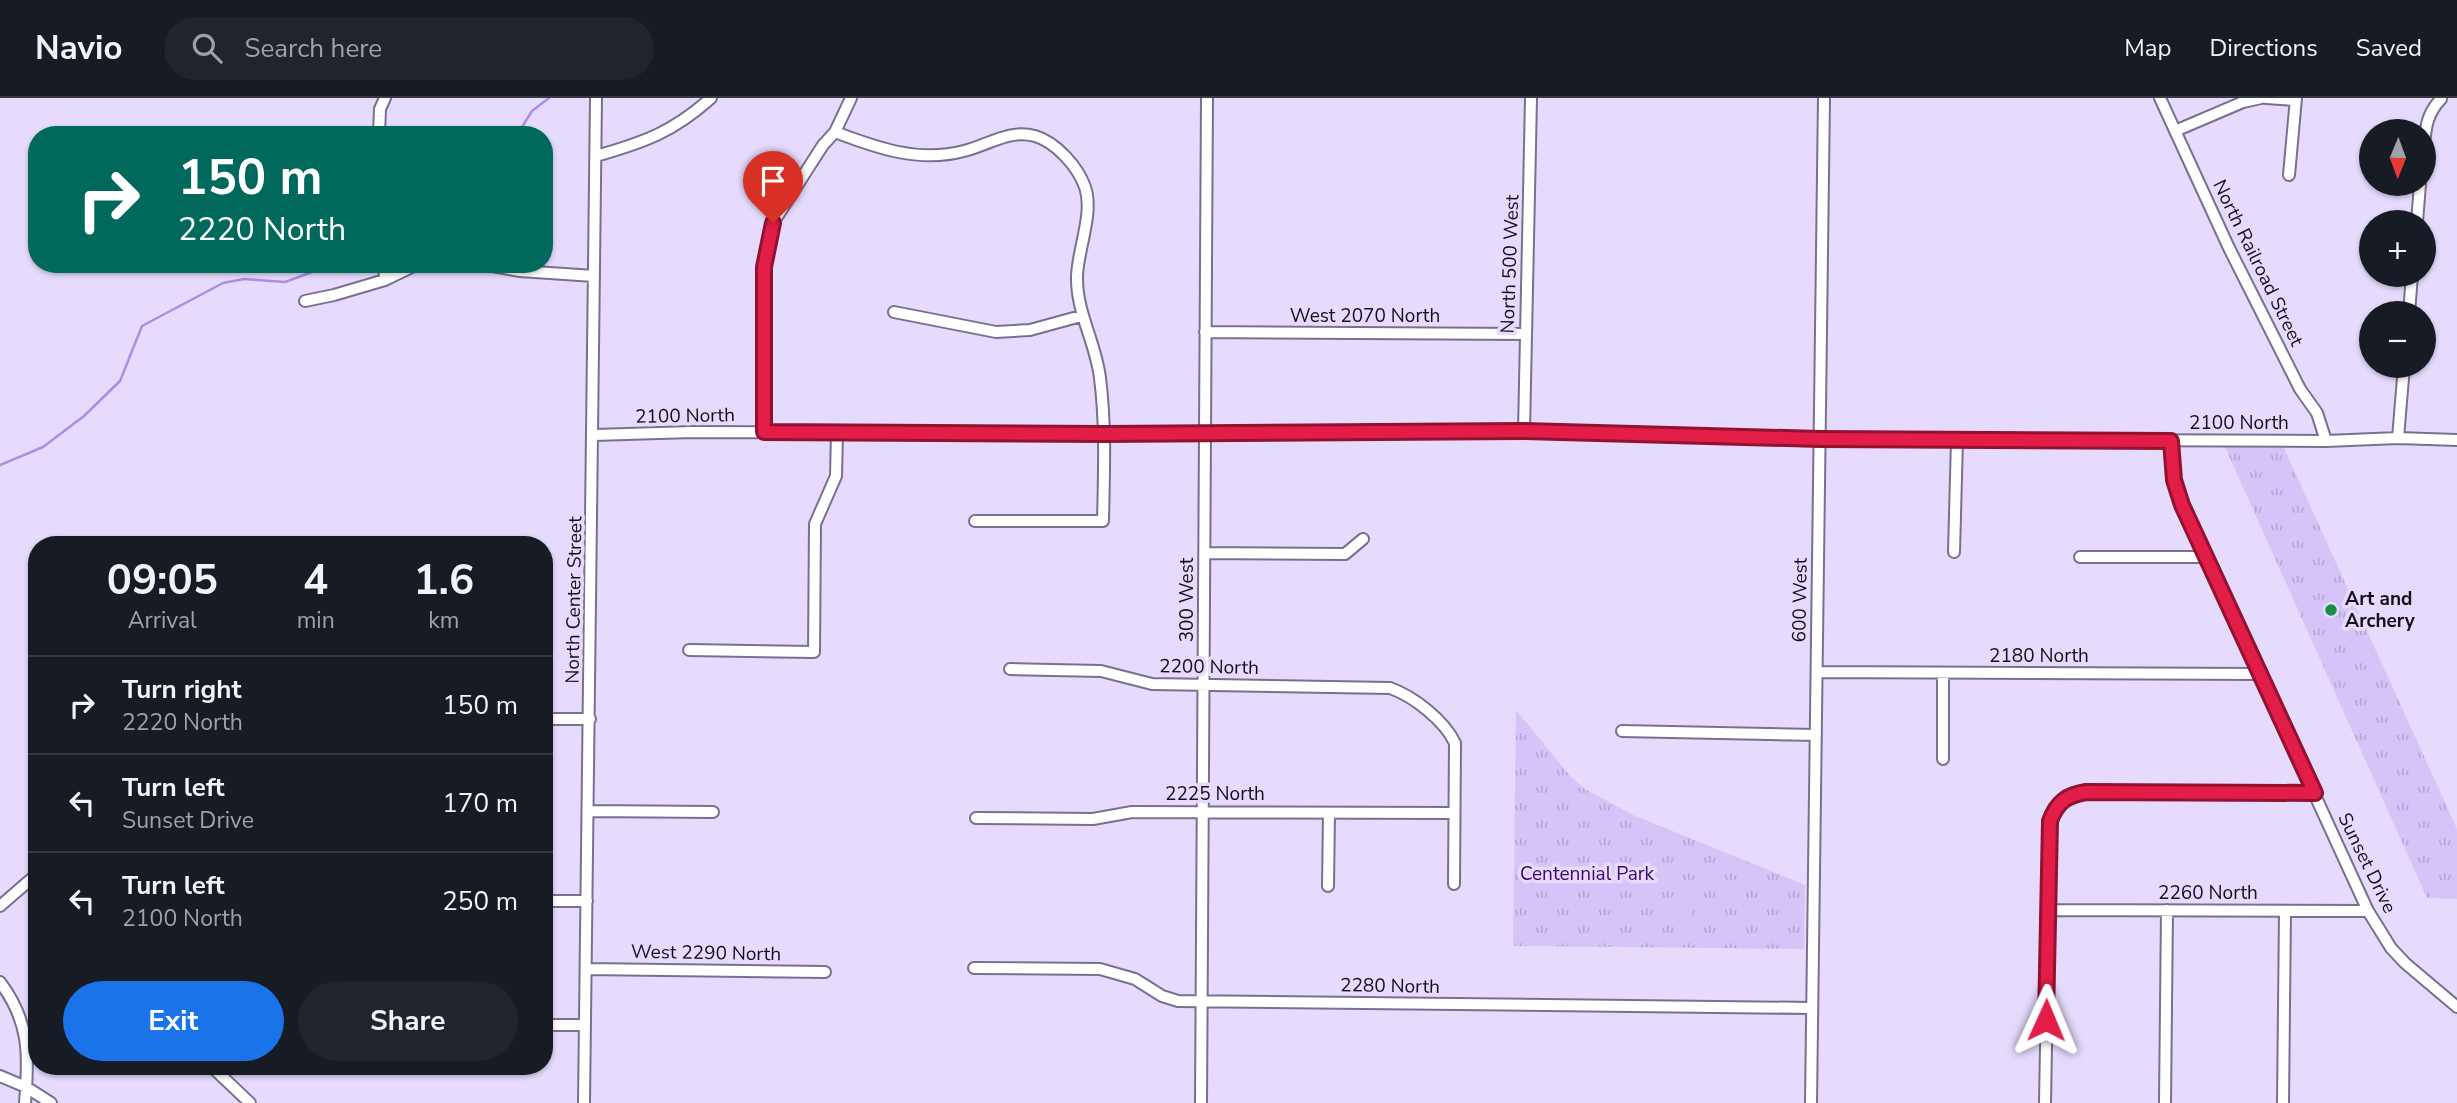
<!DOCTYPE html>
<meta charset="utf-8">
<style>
:root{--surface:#171b24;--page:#20242c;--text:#f1f3f6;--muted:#9ea1a6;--line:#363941;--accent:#1a73e8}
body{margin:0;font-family:"Nunito Sans",sans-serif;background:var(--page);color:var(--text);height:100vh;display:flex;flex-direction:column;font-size:26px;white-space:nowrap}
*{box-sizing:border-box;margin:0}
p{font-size:23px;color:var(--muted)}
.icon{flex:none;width:38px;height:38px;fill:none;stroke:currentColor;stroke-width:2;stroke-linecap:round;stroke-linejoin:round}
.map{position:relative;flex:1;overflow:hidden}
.side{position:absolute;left:28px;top:438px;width:525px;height:539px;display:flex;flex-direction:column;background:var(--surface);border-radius:28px;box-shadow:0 2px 5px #0004}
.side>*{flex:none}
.banner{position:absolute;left:28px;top:28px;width:525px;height:147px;border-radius:28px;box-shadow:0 2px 5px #0004;background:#00695c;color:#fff;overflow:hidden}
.needle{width:46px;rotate:181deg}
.fabs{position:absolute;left:2359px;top:21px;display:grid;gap:14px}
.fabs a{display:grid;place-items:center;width:77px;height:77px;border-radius:50%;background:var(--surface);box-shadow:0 2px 5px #0004;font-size:35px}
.pin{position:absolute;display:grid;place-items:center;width:60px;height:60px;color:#fff;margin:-72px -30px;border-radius:50% 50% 50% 0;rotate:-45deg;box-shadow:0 0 7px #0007}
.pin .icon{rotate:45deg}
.me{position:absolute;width:77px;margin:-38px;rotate:1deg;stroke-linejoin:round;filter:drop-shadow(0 0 5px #0008)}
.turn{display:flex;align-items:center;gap:24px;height:147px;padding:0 35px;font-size:32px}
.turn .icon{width:91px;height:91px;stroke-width:2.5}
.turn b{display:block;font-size:49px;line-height:60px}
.eta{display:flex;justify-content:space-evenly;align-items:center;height:119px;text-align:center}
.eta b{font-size:42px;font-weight:700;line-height:49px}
.button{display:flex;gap:14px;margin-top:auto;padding:14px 35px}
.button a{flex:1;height:80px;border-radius:42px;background:var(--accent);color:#fff;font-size:28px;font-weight:700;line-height:80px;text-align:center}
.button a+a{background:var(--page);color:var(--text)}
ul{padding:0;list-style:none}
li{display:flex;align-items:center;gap:21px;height:98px;padding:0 35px;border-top:2px solid var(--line)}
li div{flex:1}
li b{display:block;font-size:26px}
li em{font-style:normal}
header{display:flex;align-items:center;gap:42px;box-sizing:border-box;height:98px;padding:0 35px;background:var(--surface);border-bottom:2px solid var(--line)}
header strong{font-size:33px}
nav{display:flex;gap:38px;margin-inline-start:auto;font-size:24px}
.search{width:490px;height:63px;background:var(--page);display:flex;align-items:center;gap:18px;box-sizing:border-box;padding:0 24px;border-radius:38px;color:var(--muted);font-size:26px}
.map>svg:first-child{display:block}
.grass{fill:url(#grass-tufts)}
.garden{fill:#d6c4f8}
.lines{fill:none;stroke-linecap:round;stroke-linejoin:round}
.stream{stroke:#ad8ee1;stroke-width:2.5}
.minor-casing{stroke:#7a708e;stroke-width:14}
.minor{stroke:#fff;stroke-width:10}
.route-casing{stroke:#92132f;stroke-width:18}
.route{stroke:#e11d48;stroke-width:12}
.poi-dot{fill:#1b8d47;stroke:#e6dbfd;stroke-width:2.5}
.labels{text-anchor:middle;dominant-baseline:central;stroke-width:7;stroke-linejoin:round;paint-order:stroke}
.street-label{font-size:19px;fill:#14101b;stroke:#e6dbfd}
.poi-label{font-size:19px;font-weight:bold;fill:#14101b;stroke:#e6dbfd;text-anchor:start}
.park-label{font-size:19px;fill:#3d066c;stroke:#e6dbfd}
</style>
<header>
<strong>Navio</strong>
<div class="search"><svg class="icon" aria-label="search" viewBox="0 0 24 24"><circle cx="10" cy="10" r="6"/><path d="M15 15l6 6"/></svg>Search here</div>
<nav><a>Map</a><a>Directions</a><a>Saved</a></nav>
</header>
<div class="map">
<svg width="2457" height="1005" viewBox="0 0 2457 1005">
<defs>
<pattern id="grass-tufts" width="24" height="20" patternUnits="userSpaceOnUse" patternTransform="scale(1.75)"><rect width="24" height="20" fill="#d6c4f8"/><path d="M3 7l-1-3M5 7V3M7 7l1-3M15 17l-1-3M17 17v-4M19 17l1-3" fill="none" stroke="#b7a7d4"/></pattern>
</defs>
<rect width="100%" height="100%" fill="#e6dbfd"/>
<!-- grass -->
<path class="grass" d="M2225,349L2284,350L2457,731V801L2427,800Z
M1516,612L1571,679L1585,691L1633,717L1805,787L1804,851L1513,848Z"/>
<!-- garden -->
<path class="garden" d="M1674,791L1693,792L1691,819L1673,818Z"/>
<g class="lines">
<!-- stream -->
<path class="stream" d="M517,37L532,13L549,0
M0,367L43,349L84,318L120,283L142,228L223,185L244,181L285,184L334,166"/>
<!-- minor casing -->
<g class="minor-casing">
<path id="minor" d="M2160,0L2229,150L2300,291L2317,315L2326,343
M2266,0L2295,2
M2175,33L2243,4L2261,0
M835,34C877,50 919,65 964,53C989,47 1008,31 1035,38C1056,44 1078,69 1085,89C1094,115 1078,150 1077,178C1076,214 1096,245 1100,280C1106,327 1104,376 1103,423H975
M379,37L380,11L385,0
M2424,50C2425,31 2427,15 2441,1
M596,58C645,44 673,34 711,0
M2289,77L2296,0
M2417,124L2420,86
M384,166L385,182
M480,166L520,173L594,178
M305,203L334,197L385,182L418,166
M894,214L996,234L1030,232L1081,218
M2409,215L2412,177
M1205,234L1525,236
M1524,333L1531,0
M764,334V169L773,125L823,47L835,34L851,0
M594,337L692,334L1104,336L1524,333L1820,341L2326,343L2398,340L2457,342
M2398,340L2404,268
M2171,343L2173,382L2182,407L2368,813L2391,850L2405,865L2457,909
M1954,454L1957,342
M1205,455L1345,456L1363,441
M2080,459H2207
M689,552L814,554L815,426L836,378L837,334
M1010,571L1101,573L1152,586L1390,590C1413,598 1444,622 1455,645L1454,786
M1817,574L2260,576
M1943,575V661
M544,621H590
M1622,633L1816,637
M589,713L713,714
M976,720L1093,721L1132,714L1454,715
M1328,788L1329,715
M544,803H587
M0,808L37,776
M2049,812L2368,813
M974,870L1100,871L1135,881L1162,898L1178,903L1812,910
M586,871L825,874
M0,884C30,924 29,957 25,1005
M544,927H585
M211,968L250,1005
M0,978L26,989L51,1005
M584,1005L596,0
M1201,1005L1207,0
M1811,1005L1824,0
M2045,1005L2050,723C2057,704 2067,697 2086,694L2315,695
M2165,1005L2167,812
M2283,1005L2285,813"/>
</g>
<!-- minor -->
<use href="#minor" class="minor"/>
</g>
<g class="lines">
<!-- route casing -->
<g class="route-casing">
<path id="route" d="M773,125L764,169V334L1104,336L1524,333L1820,341L2171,343L2174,382L2182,407L2315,695L2086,694C2067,697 2057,704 2050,723L2046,922"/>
</g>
<!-- route -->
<use href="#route" class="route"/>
</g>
<!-- markers -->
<circle class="poi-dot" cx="2331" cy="512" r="7"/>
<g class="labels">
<!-- street labels -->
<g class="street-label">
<text transform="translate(2258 165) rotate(64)">North Railroad Street</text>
<text transform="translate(1510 166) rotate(-88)">North 500 West</text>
<text x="1365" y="218">West 2070 North</text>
<text transform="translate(685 318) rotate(-1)">2100 North</text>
<text x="2239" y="325">2100 North</text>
<text transform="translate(574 502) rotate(-89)">North Center Street</text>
<text transform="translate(1187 502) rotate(-90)">300 West</text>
<text transform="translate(1800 502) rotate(-89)">600 West</text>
<text x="2039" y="558">2180 North</text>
<text transform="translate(1209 569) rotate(1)">2200 North</text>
<text x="1215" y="696">2225 North</text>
<text transform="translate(2367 765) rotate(64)">Sunset Drive</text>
<text x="2208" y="795">2260 North</text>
<text transform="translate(706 855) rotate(1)">West 2290 North</text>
<text transform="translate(1390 888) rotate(1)">2280 North</text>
</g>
<!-- poi labels -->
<g class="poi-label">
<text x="2345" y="501">Art and<tspan x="2345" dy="22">Archery</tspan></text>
</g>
<!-- park labels -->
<g class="park-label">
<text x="1587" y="776">Centennial Park</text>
</g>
</g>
</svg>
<div class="fabs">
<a><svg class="needle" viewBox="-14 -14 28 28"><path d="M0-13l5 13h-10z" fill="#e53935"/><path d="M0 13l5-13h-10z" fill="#9ea1a6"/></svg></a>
<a>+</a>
<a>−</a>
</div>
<div class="pin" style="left:773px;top:125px;background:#d93025"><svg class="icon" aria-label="arrive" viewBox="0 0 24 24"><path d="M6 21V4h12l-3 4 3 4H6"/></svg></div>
<svg class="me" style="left:2046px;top:922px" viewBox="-20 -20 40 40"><path d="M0-17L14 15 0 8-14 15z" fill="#e11d48" stroke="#fff" stroke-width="4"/></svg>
<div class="banner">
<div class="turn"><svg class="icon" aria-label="right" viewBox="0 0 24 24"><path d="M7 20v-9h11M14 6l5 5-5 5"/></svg><div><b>150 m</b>2220 North</div></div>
</div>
<section class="side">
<div class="eta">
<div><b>09:05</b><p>Arrival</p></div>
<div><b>4</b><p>min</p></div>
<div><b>1.6</b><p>km</p></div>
</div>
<ul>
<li><svg class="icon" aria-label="right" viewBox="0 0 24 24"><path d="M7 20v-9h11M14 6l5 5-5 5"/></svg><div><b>Turn right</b><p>2220 North</p></div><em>150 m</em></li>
<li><svg class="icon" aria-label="left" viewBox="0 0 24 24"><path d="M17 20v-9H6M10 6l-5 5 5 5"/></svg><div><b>Turn left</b><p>Sunset Drive</p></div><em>170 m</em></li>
<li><svg class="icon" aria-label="left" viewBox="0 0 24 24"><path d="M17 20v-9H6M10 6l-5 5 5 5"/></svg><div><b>Turn left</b><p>2100 North</p></div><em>250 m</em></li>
</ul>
<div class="button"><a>Exit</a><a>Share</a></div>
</section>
</div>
